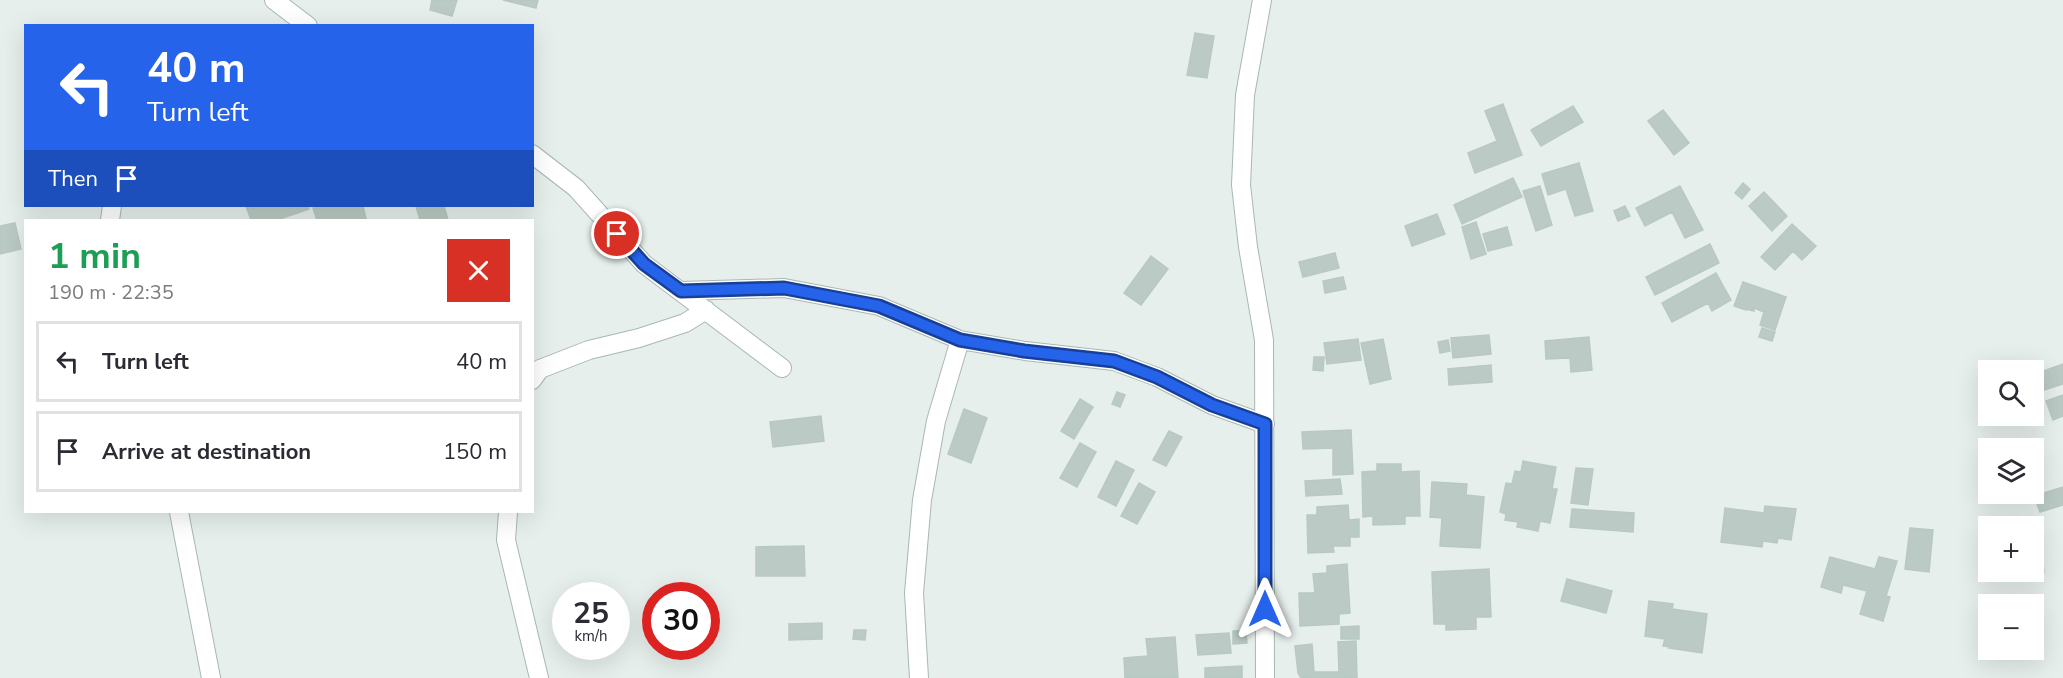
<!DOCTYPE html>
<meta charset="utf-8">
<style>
:root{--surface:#fff;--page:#f7f7f7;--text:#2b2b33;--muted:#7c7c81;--line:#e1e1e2}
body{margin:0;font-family:"Nunito Sans",sans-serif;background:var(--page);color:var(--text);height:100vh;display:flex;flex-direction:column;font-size:22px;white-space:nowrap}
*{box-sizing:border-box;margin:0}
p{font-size:20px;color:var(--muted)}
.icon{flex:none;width:33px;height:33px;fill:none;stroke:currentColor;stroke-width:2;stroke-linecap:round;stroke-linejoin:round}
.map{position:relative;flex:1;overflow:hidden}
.panel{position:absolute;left:24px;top:219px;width:510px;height:294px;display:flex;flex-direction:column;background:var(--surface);border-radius:0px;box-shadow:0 6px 24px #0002}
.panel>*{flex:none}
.hud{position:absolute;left:24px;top:24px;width:510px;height:183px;border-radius:0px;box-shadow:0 6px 24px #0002;background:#2563eb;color:#fff;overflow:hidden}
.buttons{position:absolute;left:1978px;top:360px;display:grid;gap:12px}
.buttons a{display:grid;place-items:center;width:66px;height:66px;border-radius:0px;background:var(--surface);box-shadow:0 6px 24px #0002;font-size:30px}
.speed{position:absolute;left:552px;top:582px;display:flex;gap:12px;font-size:30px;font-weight:700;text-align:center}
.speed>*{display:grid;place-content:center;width:78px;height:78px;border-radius:50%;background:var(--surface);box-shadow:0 6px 24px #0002;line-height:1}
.speed small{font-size:15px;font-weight:400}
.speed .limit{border:9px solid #d22;background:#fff;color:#111}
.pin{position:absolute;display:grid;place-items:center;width:51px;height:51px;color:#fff;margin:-26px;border:3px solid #fff;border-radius:50%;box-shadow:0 2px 6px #0007}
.me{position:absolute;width:66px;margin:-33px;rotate:0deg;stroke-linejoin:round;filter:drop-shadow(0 0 4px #0008)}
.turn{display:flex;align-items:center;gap:21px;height:126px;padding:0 24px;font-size:27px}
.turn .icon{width:78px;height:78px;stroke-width:2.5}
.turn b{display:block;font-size:42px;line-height:51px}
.then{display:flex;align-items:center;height:57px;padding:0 24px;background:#0003;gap:12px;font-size:22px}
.round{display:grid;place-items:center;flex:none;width:63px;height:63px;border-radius:0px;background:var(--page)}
.overview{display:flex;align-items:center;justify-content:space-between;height:102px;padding:0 24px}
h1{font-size:36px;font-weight:700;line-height:45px;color:#1e9e55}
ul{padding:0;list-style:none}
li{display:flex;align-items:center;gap:18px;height:81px;margin:0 12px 9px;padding:0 12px;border:3px solid var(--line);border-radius:0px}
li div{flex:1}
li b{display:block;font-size:22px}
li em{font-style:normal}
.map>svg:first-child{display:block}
.building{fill:#bbcac4;stroke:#b8c9c2;stroke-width:1.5}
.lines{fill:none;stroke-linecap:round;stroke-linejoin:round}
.minor-casing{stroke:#a8b8b2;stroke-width:20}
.minor{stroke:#fff;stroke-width:18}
.route-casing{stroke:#184099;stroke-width:15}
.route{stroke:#2563eb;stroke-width:10}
</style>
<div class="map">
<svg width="2063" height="678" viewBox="0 0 2063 678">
<rect width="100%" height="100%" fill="#e6efeb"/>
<!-- building -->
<path class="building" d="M432,0H457L452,16L430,10Z
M503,0H538L536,8Z
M1195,33L1214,36L1207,78L1187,75Z
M1503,104L1522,155L1475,173L1468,153L1497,141L1485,111Z
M1573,106L1583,122L1541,146L1531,130Z
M1663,110L1689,143L1674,155L1648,121Z
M1579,163L1593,211L1575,216L1566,189L1548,195L1542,174Z
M1513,178L1522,197L1462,224L1454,205Z
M1743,183L1750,189L1742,199L1735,193Z
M1540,186L1552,225L1536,231L1523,191Z
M1680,186L1703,230L1685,238L1672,212L1645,226L1636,208Z
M1764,192L1787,216L1772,231L1749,206Z
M246,206H308L309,209L277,220H251Z
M321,206H363L366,219L317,220L313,208Z
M416,206H444L448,220H420Z
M1625,206L1630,216L1618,221L1614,211Z
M1437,214L1445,234L1412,246L1405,226Z
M1476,222L1486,254L1471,259L1462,227Z
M15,223L21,249L0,254V226Z
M1792,224L1816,246L1802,260L1793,251L1775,270L1761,257Z
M1507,227L1512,245L1488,251L1483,234Z
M1710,244L1719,263L1655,295L1646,277Z
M1335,253L1339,268L1303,277L1299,262Z
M1151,256L1168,269L1141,305L1124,293Z
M1716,273L1731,300L1712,311L1708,303L1672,322L1662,303Z
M1343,277L1346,289L1325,293L1323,281Z
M1743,282L1786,297L1775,330L1760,325L1764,312L1754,308V311L1746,309V310L1734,306Z
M1762,328L1775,332L1772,341L1759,337Z
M1489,335L1491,354L1453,358L1451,338Z
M1589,337L1592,370L1571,372L1570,358L1546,359L1545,341Z
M1358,339L1361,360L1327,364L1324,343Z
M1383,339L1391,379L1370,384L1361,343Z
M1448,340L1450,351L1440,353L1438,342Z
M1314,357H1324L1323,371L1313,370Z
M2063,364V384L2044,390L2038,373Z
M1491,365L1492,382L1449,385L1448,369Z
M1117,392L1125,395L1120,407L1112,404Z
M2063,395V416L2053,420L2046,401Z
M1080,399L1093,407L1074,439L1061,431Z
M964,409L987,418L971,463L948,454Z
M821,416L824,441L773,447L770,422Z
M1351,430L1353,474L1333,475V448L1303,449L1302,432Z
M1169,431L1182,437L1166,466L1153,460Z
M1080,443L1096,452L1077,487L1060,478Z
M1116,461L1134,470L1116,506L1098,497Z
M1523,461L1556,467L1552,489H1557L1550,523L1540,521L1538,531L1517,527L1518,522L1505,520L1506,514L1500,512L1506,483L1512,484L1515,471L1521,472Z
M1377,464H1401V472L1419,471L1420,516H1405V524L1373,525V516L1363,517L1362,472L1377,471Z
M1576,468L1593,469L1588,505L1571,503Z
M1340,479L1342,494L1306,496L1305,481Z
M1432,482L1467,484L1466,495L1484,497L1480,548L1440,546L1442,518L1430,517Z
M1139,483L1155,492L1137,524L1121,516Z
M2063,487V505L2040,512L2034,496Z
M1348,505L1349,520L1359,519V537H1350V546H1333L1334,552L1308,553L1307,515H1317V507Z
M1765,506L1796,509L1791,540L1778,538L1777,543L1763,541L1762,547L1721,542L1725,508L1764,513Z
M1572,509L1634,513L1633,532L1570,527Z
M1910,528L1933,530L1929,572L1905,569Z
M2034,545H2041L2044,572L2025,574V572H2034Z
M804,546L805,576H756V547Z
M1830,557L1875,569L1879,557L1897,561L1886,596L1890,597L1883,621L1860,614L1867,591L1843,585L1841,593L1821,587Z
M1347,564L1350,613L1339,614V624L1300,626L1299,593H1315L1313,574L1327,573V566Z
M1489,569L1491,617H1476V629L1446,630V624H1434L1432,572Z
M1567,579L1612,591L1606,613L1561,601Z
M1649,601L1673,604L1672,609L1707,614L1702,653L1669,648L1670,647L1663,646L1665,639L1645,636Z
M822,623V639L789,640V624Z
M1359,626V639H1341V627Z
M854,630H866L865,640L853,639Z
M1233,631H1246L1247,643L1233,644Z
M1229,633L1231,653L1198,655L1196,635Z
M1175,637L1178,678H1125L1124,658L1148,656L1146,639Z
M1356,641L1357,678H1301L1298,673L1295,646L1312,644L1314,672H1339L1338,642Z
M1242,666V678H1205V668Z"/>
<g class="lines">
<!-- minor casing -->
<g class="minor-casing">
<path id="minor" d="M274,0L308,26
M1262,0L1245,95L1241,185L1248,247L1264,340L1265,678
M532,154L576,188L644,264L782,368
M110,220L112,206
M681,291L784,288L879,306L960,340L1025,351L1114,361L1157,377L1212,405L1265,424
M532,380L540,369L589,350L639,338L685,323L706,310
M179,512L211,678
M508,512L506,540L539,678
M919,678L914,593L922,500L936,421L960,340"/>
</g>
<!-- minor -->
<use href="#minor" class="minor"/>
</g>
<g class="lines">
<!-- route casing -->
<g class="route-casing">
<path id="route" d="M617,234L644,264L681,291L784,288L879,306L960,340L1024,351L1114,361L1157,377L1212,405L1265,424V609"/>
</g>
<!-- route -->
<use href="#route" class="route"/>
</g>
</svg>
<div class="buttons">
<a><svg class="icon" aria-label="search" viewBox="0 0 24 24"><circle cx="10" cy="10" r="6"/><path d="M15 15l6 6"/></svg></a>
<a><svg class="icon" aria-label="layers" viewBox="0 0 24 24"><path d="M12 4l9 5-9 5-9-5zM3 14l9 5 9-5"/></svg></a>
<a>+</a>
<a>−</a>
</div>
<div class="speed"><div>25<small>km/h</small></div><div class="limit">30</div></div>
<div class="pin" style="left:617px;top:234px;background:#d93025"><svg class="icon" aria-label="arrive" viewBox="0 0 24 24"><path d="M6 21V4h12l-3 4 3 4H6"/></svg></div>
<svg class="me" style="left:1265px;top:609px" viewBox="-20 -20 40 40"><path d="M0-17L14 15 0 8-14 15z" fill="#2563eb" stroke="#fff" stroke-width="4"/></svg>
<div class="hud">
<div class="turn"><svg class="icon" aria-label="left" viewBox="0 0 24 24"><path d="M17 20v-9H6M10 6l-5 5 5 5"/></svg><div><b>40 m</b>Turn left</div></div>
<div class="then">Then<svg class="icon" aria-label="arrive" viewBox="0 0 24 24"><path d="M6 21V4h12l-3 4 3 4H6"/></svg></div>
</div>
<section class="panel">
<div class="overview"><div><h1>1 min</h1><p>190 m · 22:35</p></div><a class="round" style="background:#d93025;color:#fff"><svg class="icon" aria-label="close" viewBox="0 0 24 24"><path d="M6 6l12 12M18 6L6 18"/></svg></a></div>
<ul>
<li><svg class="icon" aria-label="left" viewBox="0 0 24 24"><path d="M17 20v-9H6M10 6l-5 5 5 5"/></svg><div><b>Turn left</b></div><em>40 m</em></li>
<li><svg class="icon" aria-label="arrive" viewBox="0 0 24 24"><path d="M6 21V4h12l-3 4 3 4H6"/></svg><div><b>Arrive at destination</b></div><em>150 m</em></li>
</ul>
</section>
</div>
